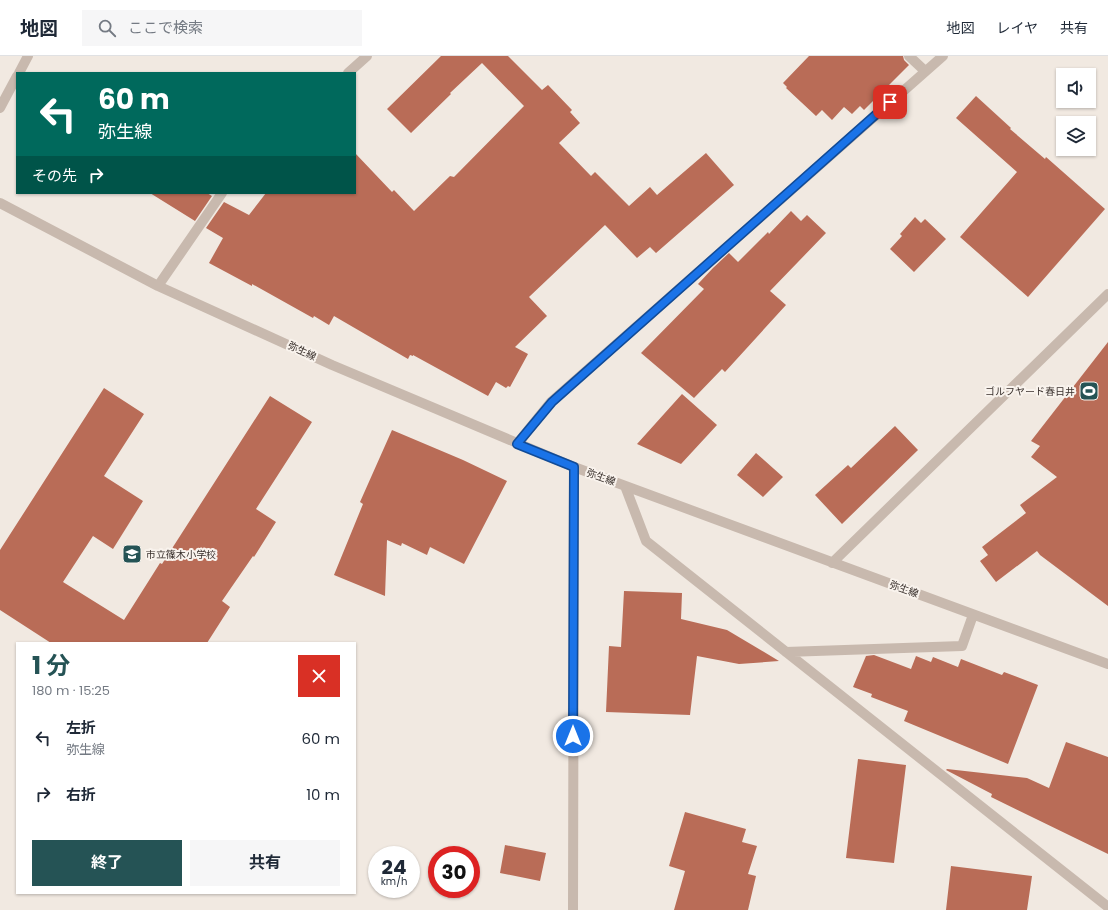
<!DOCTYPE html>
<html lang="ja">
<meta charset="utf-8">
<style>
:root{--surface:#fff;--page:#f6f6f7;--text:#1f2937;--muted:#747a83;--line:#e0e1e3;--accent:#255355}
body{margin:0;font-family:Poppins,"Noto Sans JP",sans-serif;background:var(--page);color:var(--text);height:100vh;display:flex;flex-direction:column;font-size:15px;white-space:nowrap}
*{box-sizing:border-box;margin:0}
p{font-size:13px;color:var(--muted)}
.icon{flex:none;width:22px;height:22px;fill:none;stroke:currentColor;stroke-width:2;stroke-linecap:round;stroke-linejoin:round}
.map{position:relative;flex:1;overflow:hidden}
.side{position:absolute;left:16px;top:586px;width:340px;height:252px;display:flex;flex-direction:column;background:var(--surface);border-radius:0px;box-shadow:0 1px 3px #0004}
.side>*{flex:none}
.hud{position:absolute;left:16px;top:16px;width:340px;height:122px;border-radius:0px;box-shadow:0 1px 3px #0004;background:#00695c;color:#fff;overflow:hidden}
.tools{position:absolute;left:1056px;top:12px;display:grid;gap:8px}
.tools a{display:grid;place-items:center;width:40px;height:40px;border-radius:0px;background:var(--surface);box-shadow:0 1px 3px #0004;font-size:20px}
.speed{position:absolute;left:368px;top:790px;display:flex;gap:8px;font-size:20px;font-weight:700;text-align:center}
.speed>*{display:grid;place-content:center;width:52px;height:52px;border-radius:50%;background:var(--surface);box-shadow:0 1px 3px #0004;line-height:1}
.speed small{font-size:10px;font-weight:400}
.speed .limit{border:6px solid #d22;background:#fff;color:#111}
.pin{position:absolute;display:grid;place-items:center;width:34px;height:34px;color:#fff;margin:-17px;border-radius:8px;box-shadow:0 2px 6px #0006}
.me{position:absolute;width:44px;margin:-22px;rotate:0deg;stroke-linejoin:round;filter:drop-shadow(0 0 3px #0008)}
.turn{display:flex;align-items:center;gap:14px;height:84px;padding:0 16px;font-size:18px}
.turn .icon{width:52px;height:52px;stroke-width:2.5}
.turn b{display:block;font-size:28px;line-height:34px}
.then{display:flex;align-items:center;height:38px;padding:0 16px;background:#0003;gap:8px;font-size:15px}
.round{display:grid;place-items:center;flex:none;width:42px;height:42px;border-radius:0px;background:var(--page)}
.head{display:flex;align-items:center;justify-content:space-between;height:68px;padding:0 16px}
h1{font-size:24px;font-weight:700;line-height:30px;color:var(--accent)}
.action{display:flex;gap:8px;margin-top:auto;padding:8px 16px}
.action a{flex:1;height:46px;border-radius:0px;background:var(--accent);color:#fff;font-size:16px;font-weight:700;line-height:46px;text-align:center}
.action a+a{background:var(--page);color:var(--text)}
ul{padding:0;list-style:none}
li{display:flex;align-items:center;gap:12px;height:56px;padding:0 16px}
li div{flex:1}
li b{display:block;font-size:15px}
li em{font-style:normal}
header{display:flex;align-items:center;gap:24px;box-sizing:border-box;height:56px;padding:0 20px;background:var(--surface);border-bottom:1px solid var(--line)}
header strong{font-size:19px}
nav{display:flex;gap:22px;margin-inline-start:auto;font-size:14px}
.search{width:280px;height:36px;background:var(--page);display:flex;align-items:center;gap:10px;box-sizing:border-box;padding:0 14px;border-radius:0px;color:var(--muted);font-size:15px}
.map>svg:first-child{display:block}
.building{fill:#b96c57}
.lines{fill:none;stroke-linecap:round;stroke-linejoin:round}
.minor{stroke:#c8b9ae;stroke-width:10}
.route-casing{stroke:#114b97;stroke-width:10}
.route{stroke:#1a73e8;stroke-width:7}
.labels{text-anchor:middle;dominant-baseline:central;stroke-width:4;stroke-linejoin:round;paint-order:stroke}
.street-label{font-size:10px;fill:#382f2b;stroke:#f9f3ed}
.poi-label{font-size:10px;fill:#382f2b;stroke:#f9f3ed;text-anchor:end}
</style>
<header>
<strong>地図</strong>
<div class="search"><svg class="icon" aria-label="search" viewBox="0 0 24 24"><circle cx="10" cy="10" r="6"/><path d="M15 15l6 6"/></svg>ここで検索</div>
<nav><a>地図</a><a>レイヤ</a><a>共有</a></nav>
</header>
<div class="map">
<svg width="1108" height="854" viewBox="0 0 1108 854">
<rect width="100%" height="100%" fill="#f1e9e1"/>
<!-- building -->
<path class="building" d="M441,0H508L542,34L548,29L572,54L570,56L580,67L559,87L591,120L595,116L629,150L650,131L657,139L706,97L734,129L656,197L650,191L637,202L605,169L529,241L547,260L515,291L528,298L510,331L508,330L506,332L496,326L488,340L413,299V300L410,299L408,303L334,260L329,269L314,260L313,262L252,228V230L209,207L223,182L206,172L224,146L249,159L266,137H355V97L392,136L394,134L414,155L450,120L454,121L524,50L482,7L450,37L451,38L411,77L387,53Z
M809,0H903L904,4L909,9L864,54L860,50L852,58L844,51L832,64L822,54L816,60L786,32L787,31L783,27Z
M976,40L1011,72L1010,73L1045,103L1046,101L1105,153L1028,241L960,181L1017,116L956,62Z
M150,137H207L212,140L195,165Z
M791,155L801,165L807,159L826,177L770,235L786,249L725,316L722,313L694,342L641,297L704,233L698,228L713,212L729,197L738,206L768,176L769,178Z
M915,161L921,167L925,163L946,183L914,216L890,193L902,180L900,178Z
M1108,286V550L1040,499L1037,495L996,526L980,505L988,499L982,491L1026,457L1020,449L1057,421L1031,401L1040,390L1031,385Z
M104,332L144,358L104,420L143,445L113,493L93,480L63,526L124,564L160,507L162,508L270,340L312,366L256,453L276,466L254,501L253,500L222,545L230,551L207,587H51L0,554V494Z
M682,338L717,369L681,408L637,388Z
M895,370L918,394L842,468L815,439L848,409L851,412Z
M392,374L463,404L507,425L464,508L430,491L427,499L402,487L401,490L387,484L385,540L334,519L363,448L360,446Z
M756,397L783,421L763,441L737,419Z
M624,535L682,537L681,563L727,574L779,605L739,608L697,600L690,659L606,656L609,590L621,591Z
M874,599L911,613L916,600L931,606L933,601L958,611L961,603L1002,619L1004,616L1038,629L1008,708L904,665L908,655L871,641L872,638L853,631L866,600Z
M1066,686L1108,701V798L991,741L992,738L946,714L947,713L1027,722L1049,732Z
M858,703L906,709L894,807L846,802Z
M685,756L746,773L742,786L757,790L748,818L756,820L748,854H674L685,815L669,810Z
M505,789L546,797L540,825L500,817Z
M951,810L1032,820L1027,854H946Z"/>
<g class="lines">
<!-- minor -->
<path class="minor" d="M909,0L925,15
M19,17L28,0
M348,17L367,0
M0,52L17,20
M0,147L158,230L332,309L574,411L1108,608
M158,230L222,137
M517,388L551,346L943,0
M625,430L646,485L1108,851
M832,507L1108,238
M786,596L962,590L973,559
M573,854L574,411"/>
</g>
<g class="lines">
<!-- route casing -->
<g class="route-casing">
<path id="route" d="M573,680L574,411L517,388L552,346L890,46"/>
</g>
<!-- route -->
<use href="#route" class="route"/>
</g>
<!-- icons -->
<defs>
<g id="stadium-square" transform="scale(1)"><rect x="-9" y="-9" width="18" height="18" rx="4" fill="#255355" stroke="#f9f3ed"/><path d="M0-5a6.5 5 0 1 0 0 10a6.5 5 0 1 0 0-10ZM-3.5-1.8h7v3.6h-7Z" fill="#fff"/></g>
<g id="school-square" transform="scale(1)"><rect x="-9" y="-9" width="18" height="18" rx="4" fill="#255355" stroke="#f9f3ed"/><path d="M0-5L7-2L0 1L-7-2ZM-4 1L0 2.5L4 1V4Q0 6-4 4Z" fill="#fff"/></g>
</defs>
<g fill-rule="evenodd">
<use href="#stadium-square" x="1089" y="335"/>
<use href="#school-square" x="132" y="498"/>
</g>
<g class="labels">
<!-- street labels -->
<g class="street-label">
<text transform="translate(302 295) rotate(25)">弥生線</text>
<text transform="translate(601 421) rotate(20)">弥生線</text>
<text transform="translate(904 533) rotate(20)">弥生線</text>
</g>
<!-- poi labels -->
<g class="poi-label">
<text x="1075" y="335">ゴルフヤード春日井</text>
<text x="146" y="498" text-anchor="start">市立篠木小学校</text>
</g>
</g>
</svg>
<div class="tools">
<a><svg class="icon" aria-label="sound" viewBox="0 0 24 24"><path d="M4 9h4l5-4v14l-5-4H4zM17 9q2 3 0 6"/></svg></a>
<a><svg class="icon" aria-label="layers" viewBox="0 0 24 24"><path d="M12 4l9 5-9 5-9-5zM3 14l9 5 9-5"/></svg></a>
</div>
<div class="speed"><div>24<small>km/h</small></div><div class="limit">30</div></div>
<div class="pin" style="left:890px;top:46px;background:#d93025"><svg class="icon" aria-label="arrive" viewBox="0 0 24 24"><path d="M6 21V4h12l-3 4 3 4H6"/></svg></div>
<svg class="me" style="left:573px;top:680px" viewBox="-20 -20 40 40"><circle r="17" fill="#1a73e8" stroke="#fff" stroke-width="3"/><path d="M0-11L8 9 0 5-8 9z" fill="#fff"/></svg>
<div class="hud">
<div class="turn"><svg class="icon" aria-label="left" viewBox="0 0 24 24"><path d="M17 20v-9H6M10 6l-5 5 5 5"/></svg><div><b>60 m</b>弥生線</div></div>
<div class="then">その先<svg class="icon" aria-label="right" viewBox="0 0 24 24"><path d="M7 20v-9h11M14 6l5 5-5 5"/></svg></div>
</div>
<section class="side">
<div class="head"><div><h1>1 分</h1><p>180 m · 15:25</p></div><a class="round" style="background:#d93025;color:#fff"><svg class="icon" aria-label="close" viewBox="0 0 24 24"><path d="M6 6l12 12M18 6L6 18"/></svg></a></div>
<ul>
<li><svg class="icon" aria-label="left" viewBox="0 0 24 24"><path d="M17 20v-9H6M10 6l-5 5 5 5"/></svg><div><b>左折</b><p>弥生線</p></div><em>60 m</em></li>
<li><svg class="icon" aria-label="right" viewBox="0 0 24 24"><path d="M7 20v-9h11M14 6l5 5-5 5"/></svg><div><b>右折</b></div><em>10 m</em></li>
</ul>
<div class="action"><a>終了</a><a>共有</a></div>
</section>
</div>
